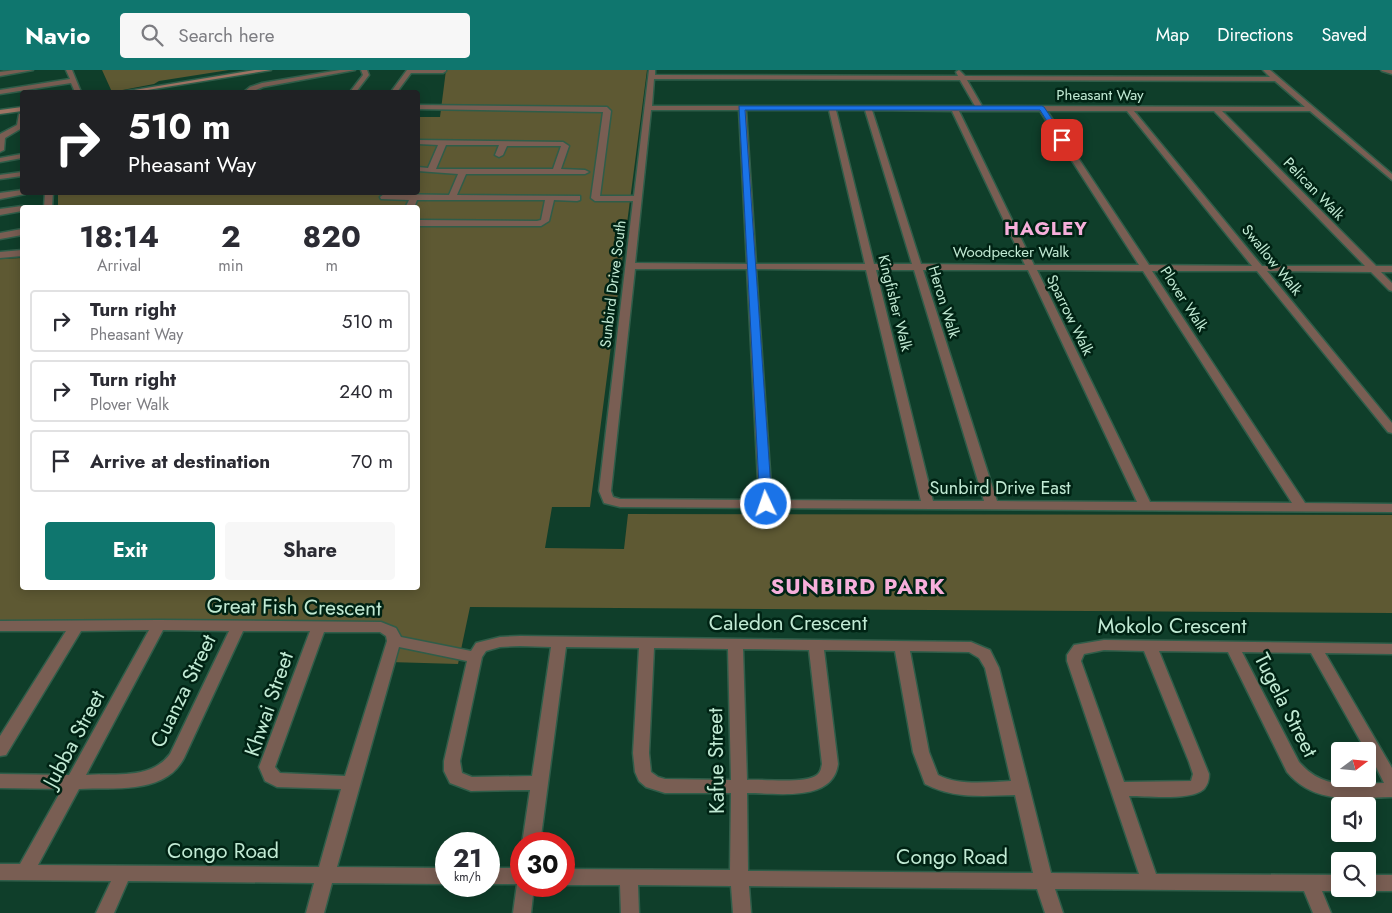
<!DOCTYPE html>
<style>
:root{--surface:#fff;--page:#f7f7f7;--text:#2b2b33;--muted:#7c7c81;--line:#e1e1e2;--accent:#0f766e}
body{margin:0;font-family:Jost,sans-serif;background:var(--page);color:var(--text);height:100vh;display:flex;flex-direction:column;font-size:19px;white-space:nowrap}
*{box-sizing:border-box;margin:0}
p{font-size:16px;color:var(--muted)}
.icon{flex:none;width:28px;height:28px;fill:none;stroke:currentColor;stroke-width:2;stroke-linecap:round;stroke-linejoin:round}
.map{position:relative;flex:1;overflow:hidden}
.drawer{position:absolute;left:20px;top:135px;width:400px;height:385px;display:flex;flex-direction:column;background:var(--surface);border-radius:5px;box-shadow:0 2px 12px #0003}
.drawer>*{flex:none}
.guide{position:absolute;left:20px;top:20px;width:400px;height:105px;border-radius:5px;box-shadow:0 2px 12px #0003;background:#202124;color:#fff;overflow:hidden}
.needle{width:32px;rotate:74deg}
.buttons{position:absolute;left:1331px;top:672px;display:grid;gap:10px}
.buttons a{display:grid;place-items:center;width:45px;height:45px;border-radius:5px;background:var(--surface);box-shadow:0 2px 12px #0003;font-size:25px}
.speed{position:absolute;left:435px;top:762px;display:flex;gap:10px;font-size:25px;font-weight:700;text-align:center}
.speed>*{display:grid;place-content:center;width:65px;height:65px;border-radius:50%;background:var(--surface);box-shadow:0 2px 12px #0003;line-height:1}
.speed small{font-size:12px;font-weight:400}
.speed .limit{border:8px solid #d22;background:#fff;color:#111}
.pin{position:absolute;display:grid;place-items:center;width:42px;height:42px;color:#fff;margin:-21px;border-radius:10px;box-shadow:0 2px 8px #0006}
.me{position:absolute;width:55px;margin:-28px;rotate:357deg;stroke-linejoin:round;filter:drop-shadow(0 0 4px #0008)}
.turn{display:flex;align-items:center;gap:18px;height:105px;padding:0 25px;font-size:22px}
.turn .icon{width:65px;height:65px;stroke-width:2.5}
.turn b{display:block;font-size:35px;line-height:42px}
.eta{display:flex;justify-content:space-evenly;align-items:center;height:85px;text-align:center}
.eta b{font-size:30px;font-weight:700;line-height:35px}
.primary-button{display:flex;gap:10px;margin-top:auto;padding:10px 25px}
.primary-button a{flex:1;height:58px;border-radius:5px;background:var(--accent);color:#fff;font-size:20px;font-weight:700;line-height:58px;text-align:center}
.primary-button a+a{background:var(--page);color:var(--text)}
ul{padding:0;list-style:none}
li{display:flex;align-items:center;gap:15px;height:62px;margin:0 10px 8px;padding:0 15px;border:2px solid var(--line);border-radius:5px}
li div{flex:1}
li b{display:block;font-size:19px}
li em{font-style:normal}
header{display:flex;align-items:center;gap:30px;box-sizing:border-box;height:70px;padding:0 25px;background:var(--accent);color:#fff}
header strong{font-size:24px}
nav{display:flex;gap:28px;margin-inline-start:auto;font-size:18px}
.search{width:350px;height:45px;background:var(--page);display:flex;align-items:center;gap:12px;box-sizing:border-box;padding:0 18px;border-radius:5px;color:var(--muted);font-size:19px}
.map>svg:first-child{display:block}
.green{fill:#5e5933}
.lines{fill:none;stroke-linecap:round;stroke-linejoin:round}
.street-casing{stroke:#2f5d49;stroke-width:3}
.secondary-casing{stroke:#2f5d49;stroke-width:3}
.street{fill:#795e53;fill-rule:evenodd}
.secondary{fill:#9f7464;fill-rule:evenodd}
.route{fill:#1a73e8;stroke:#114b97}
.labels{text-anchor:middle;dominant-baseline:central;stroke-width:5;stroke-linejoin:round;paint-order:stroke}
.far-street-label{font-size:15px;fill:#c1ead4;stroke:#002314}
.street-label{font-size:18px;fill:#c1ead4;stroke:#002314}
.far-district-label{font-size:19px;font-weight:bold;letter-spacing:1px;fill:#f6afdb;stroke:#002314}
.near-street-label{font-size:21px;fill:#c1ead4;stroke:#002314}
.district-label{font-size:22px;font-weight:bold;letter-spacing:1px;fill:#f6afdb;stroke:#002314}
</style>
<header>
<strong>Navio</strong>
<div class="search"><svg class="icon" aria-label="search" viewBox="0 0 24 24"><circle cx="10" cy="10" r="6"/><path d="M15 15l6 6"/></svg>Search here</div>
<nav><a>Map</a><a>Directions</a><a>Saved</a></nav>
</header>
<div class="map">
<svg width="1392" height="843" viewBox="0 0 1392 843">
<rect width="100%" height="100%" fill="#0f3e2a"/>
<!-- green -->
<path class="green" d="M102,0H229L159,11L154,14L112,22Z
M446,0H647L590,437H552L545,478L624,479L628,444L1392,445V543L470,537L458,594L389,592L392,559L0,555V189L22,188V518H418V138H58V123L418,122V47H440Z"/>
<g class="lines">
<!-- street casing -->
<g class="street-casing">
<path id="street" d="M15,0H33L0,6V2Z
M66,0H72L81,22H75L71,13L0,24V20L70,9Z
M340,0H355L263,17L251,22H244L250,17L262,13Z
M361,0H367L369,5L356,22H350L363,5Z
M407,0H446V1L443,3H411L397,22H391Z
M649,0H655V5L958,6L956,2L959,0L965,6L1270,7L1263,0H1270L1392,104V110L1310,41H1222L1376,196H1392V202H1381L1392,213V221L1389,220L1371,202L1267,201L1392,353V363L1388,362L1257,201H1152L1305,433L1392,434V442L620,437L604,433L599,421L633,131H595L591,128L603,42L418,39V35L607,37L611,41L600,126H634ZM654,9L960,10L975,36H652ZM967,10L1275,11L1305,37L982,36ZM651,40H739L747,194L635,193ZM746,40H829L865,194H756ZM836,40H865L912,194H874ZM872,40L952,41L1025,195L921,194ZM959,41H1040L1139,195H1034ZM1047,41H1127L1252,196L1149,195ZM1134,41H1214L1365,196H1262ZM635,199H747L759,430L620,429L613,427L611,421ZM756,199L866,200L921,431L772,430ZM876,200H914L984,431H933ZM923,200H1028L1137,432L997,431ZM1037,200L1143,201L1292,433L1150,432Z
M1381,0H1392V4L1382,1Z
M19,44H22V58L5,68L4,80L0,82V64L17,55Z
M418,70L563,72L569,76L561,99L585,100L589,102L585,104H466L457,125L580,126V130L577,131L554,130L549,151L541,156H418V150L537,151L541,150L545,130H417L414,138H405L409,130L381,129L380,127L384,124L449,125L458,104L418,101V97L428,98L438,75L418,74ZM446,75H499L495,85L499,87L503,85L507,76H561L553,99H436Z
M22,84V88L0,92V88Z
M22,102V106L0,109V105Z
M22,120L25,124L0,129V123Z
M45,122H53L52,138H44Z
M22,136L25,138H22V141L0,145V139Z
M22,159V165L0,169V163Z
M22,180V186L0,188V182Z
M159,550L381,552L396,558L401,567L471,581L476,573L500,567L520,566L971,572L990,580L999,598L1051,803L1139,804L1067,591V585L1074,575L1104,570L1392,574V584L1325,583L1392,698V727C1353,728 1315,735 1287,702L1228,582L1159,581L1209,704C1209,710 1208,714 1204,719C1192,731 1146,726 1129,726L1156,804L1340,805V819H1346L1340,821H1322L1331,843H1313L1304,821L1055,819L1063,843H1045L1037,819L749,816L751,843H733L731,816L638,815L639,843H621L620,815H564V799L730,800L731,723H665L646,717L639,711L635,702L633,683L639,578L566,577L540,774H522L530,720L471,721L450,713L444,701V691L467,591L399,577L337,797L446,798V814L332,813L324,843H306L314,813L128,811L114,843H96L111,811L0,810V794H20L62,719L0,718V704L69,705L149,560L81,561L6,685L0,686V666L66,561H0V551ZM163,560L229,561L170,684C151,710 114,703 86,705ZM243,561H310L259,697L265,711L277,717L341,719L319,797L38,795L79,719C114,717 165,725 184,688ZM324,562H380L386,566L387,571L345,706L280,703L275,697ZM520,576L551,577L532,706L472,707L462,703L460,691L482,587L486,581L500,577ZM654,578L728,579L731,710L665,709L658,707L651,702L649,683ZM743,579L809,580L822,694C821,698 821,702 817,705C806,714 763,709 747,710ZM824,580L895,581L913,682L925,714C953,729 984,726 1015,725L1033,803L748,801L747,723C776,723 833,733 838,694ZM1104,580L1144,581L1189,692L1193,704L1191,711L1124,712L1081,591L1084,584ZM910,581L969,582L979,588L985,598L1011,711C988,712 959,716 938,705L929,682ZM1242,582L1311,583L1366,681H1368L1384,713C1350,714 1323,720 1299,692Z
M489,798H521V816H534L531,843H513L517,814H489Z
M1368,805H1392V821H1368L1362,819H1368Z"/>
</g>
<!-- secondary casing -->
<g class="secondary-casing">
<path id="secondary" d="M255,0H271L135,22H122Z
M22,37V41L0,44V40Z"/>
</g>
<!-- street -->
<use href="#street" class="street"/>
<!-- secondary -->
<use href="#secondary" class="secondary"/>
</g>
<!-- route -->
<path class="route" d="M739,36H1042L1044,37L1066,70L1060,72L1040,40H745L772,434L766,438L760,434Z"/>
<g class="labels">
<!-- far-street labels -->
<g class="far-street-label">
<text x="1100" y="25">Pheasant Way</text>
<text transform="translate(1314 119) rotate(46)">Pelican Walk</text>
<text x="1011" y="182">Woodpecker Walk</text>
<text transform="translate(1272 190) rotate(51)">Swallow Walk</text>
<text transform="translate(613 214) rotate(-83)">Sunbird Drive South</text>
<text transform="translate(1184 229) rotate(57)">Plover Walk</text>
<text transform="translate(944 232) rotate(73)">Heron Walk</text>
<text transform="translate(895 233) rotate(76)">Kingfisher Walk</text>
<text transform="translate(1070 245) rotate(64)">Sparrow Walk</text>
</g>
<!-- street labels -->
<g class="street-label">
<text x="1000" y="418">Sunbird Drive East</text>
</g>
<!-- far-district labels -->
<g class="far-district-label">
<text x="1046" y="158">HAGLEY</text>
</g>
<!-- near-street labels -->
<g class="near-street-label">
<text transform="translate(294 537) rotate(1)">Great Fish Crescent</text>
<text x="788" y="553">Caledon Crescent</text>
<text x="1172" y="556">Mokolo Crescent</text>
<text transform="translate(183 621) rotate(-64)">Cuanza Street</text>
<text transform="translate(269 634) rotate(-71)">Khwai Street</text>
<text transform="translate(1286 635) rotate(63)">Tugela Street</text>
<text transform="translate(74 669) rotate(-62)">Jubba Street</text>
<text transform="translate(716 691) rotate(-91)">Kafue Street</text>
<text x="223" y="781">Congo Road</text>
<text x="952" y="787">Congo Road</text>
</g>
<!-- district labels -->
<g class="district-label">
<text x="858" y="516">SUNBIRD PARK</text>
</g>
</g>
</svg>
<div class="buttons">
<a><svg class="needle" viewBox="-14 -14 28 28"><path d="M0-13l5 13h-10z" fill="#e53935"/><path d="M0 13l5-13h-10z" fill="#7c7c81"/></svg></a>
<a><svg class="icon" aria-label="sound" viewBox="0 0 24 24"><path d="M4 9h4l5-4v14l-5-4H4zM17 9q2 3 0 6"/></svg></a>
<a><svg class="icon" aria-label="search" viewBox="0 0 24 24"><circle cx="10" cy="10" r="6"/><path d="M15 15l6 6"/></svg></a>
</div>
<div class="speed"><div>21<small>km/h</small></div><div class="limit">30</div></div>
<div class="pin" style="left:1062px;top:70px;background:#d93025"><svg class="icon" aria-label="arrive" viewBox="0 0 24 24"><path d="M6 21V4h12l-3 4 3 4H6"/></svg></div>
<svg class="me" style="left:766px;top:434px" viewBox="-20 -20 40 40"><circle r="17" fill="#1a73e8" stroke="#fff" stroke-width="3"/><path d="M0-11L8 9 0 5-8 9z" fill="#fff"/></svg>
<div class="guide">
<div class="turn"><svg class="icon" aria-label="right" viewBox="0 0 24 24"><path d="M7 20v-9h11M14 6l5 5-5 5"/></svg><div><b>510 m</b>Pheasant Way</div></div>
</div>
<section class="drawer">
<div class="eta">
<div><b>18:14</b><p>Arrival</p></div>
<div><b>2</b><p>min</p></div>
<div><b>820</b><p>m</p></div>
</div>
<ul>
<li><svg class="icon" aria-label="right" viewBox="0 0 24 24"><path d="M7 20v-9h11M14 6l5 5-5 5"/></svg><div><b>Turn right</b><p>Pheasant Way</p></div><em>510 m</em></li>
<li><svg class="icon" aria-label="right" viewBox="0 0 24 24"><path d="M7 20v-9h11M14 6l5 5-5 5"/></svg><div><b>Turn right</b><p>Plover Walk</p></div><em>240 m</em></li>
<li><svg class="icon" aria-label="arrive" viewBox="0 0 24 24"><path d="M6 21V4h12l-3 4 3 4H6"/></svg><div><b>Arrive at destination</b></div><em>70 m</em></li>
</ul>
<div class="primary-button"><a>Exit</a><a>Share</a></div>
</section>
</div>
